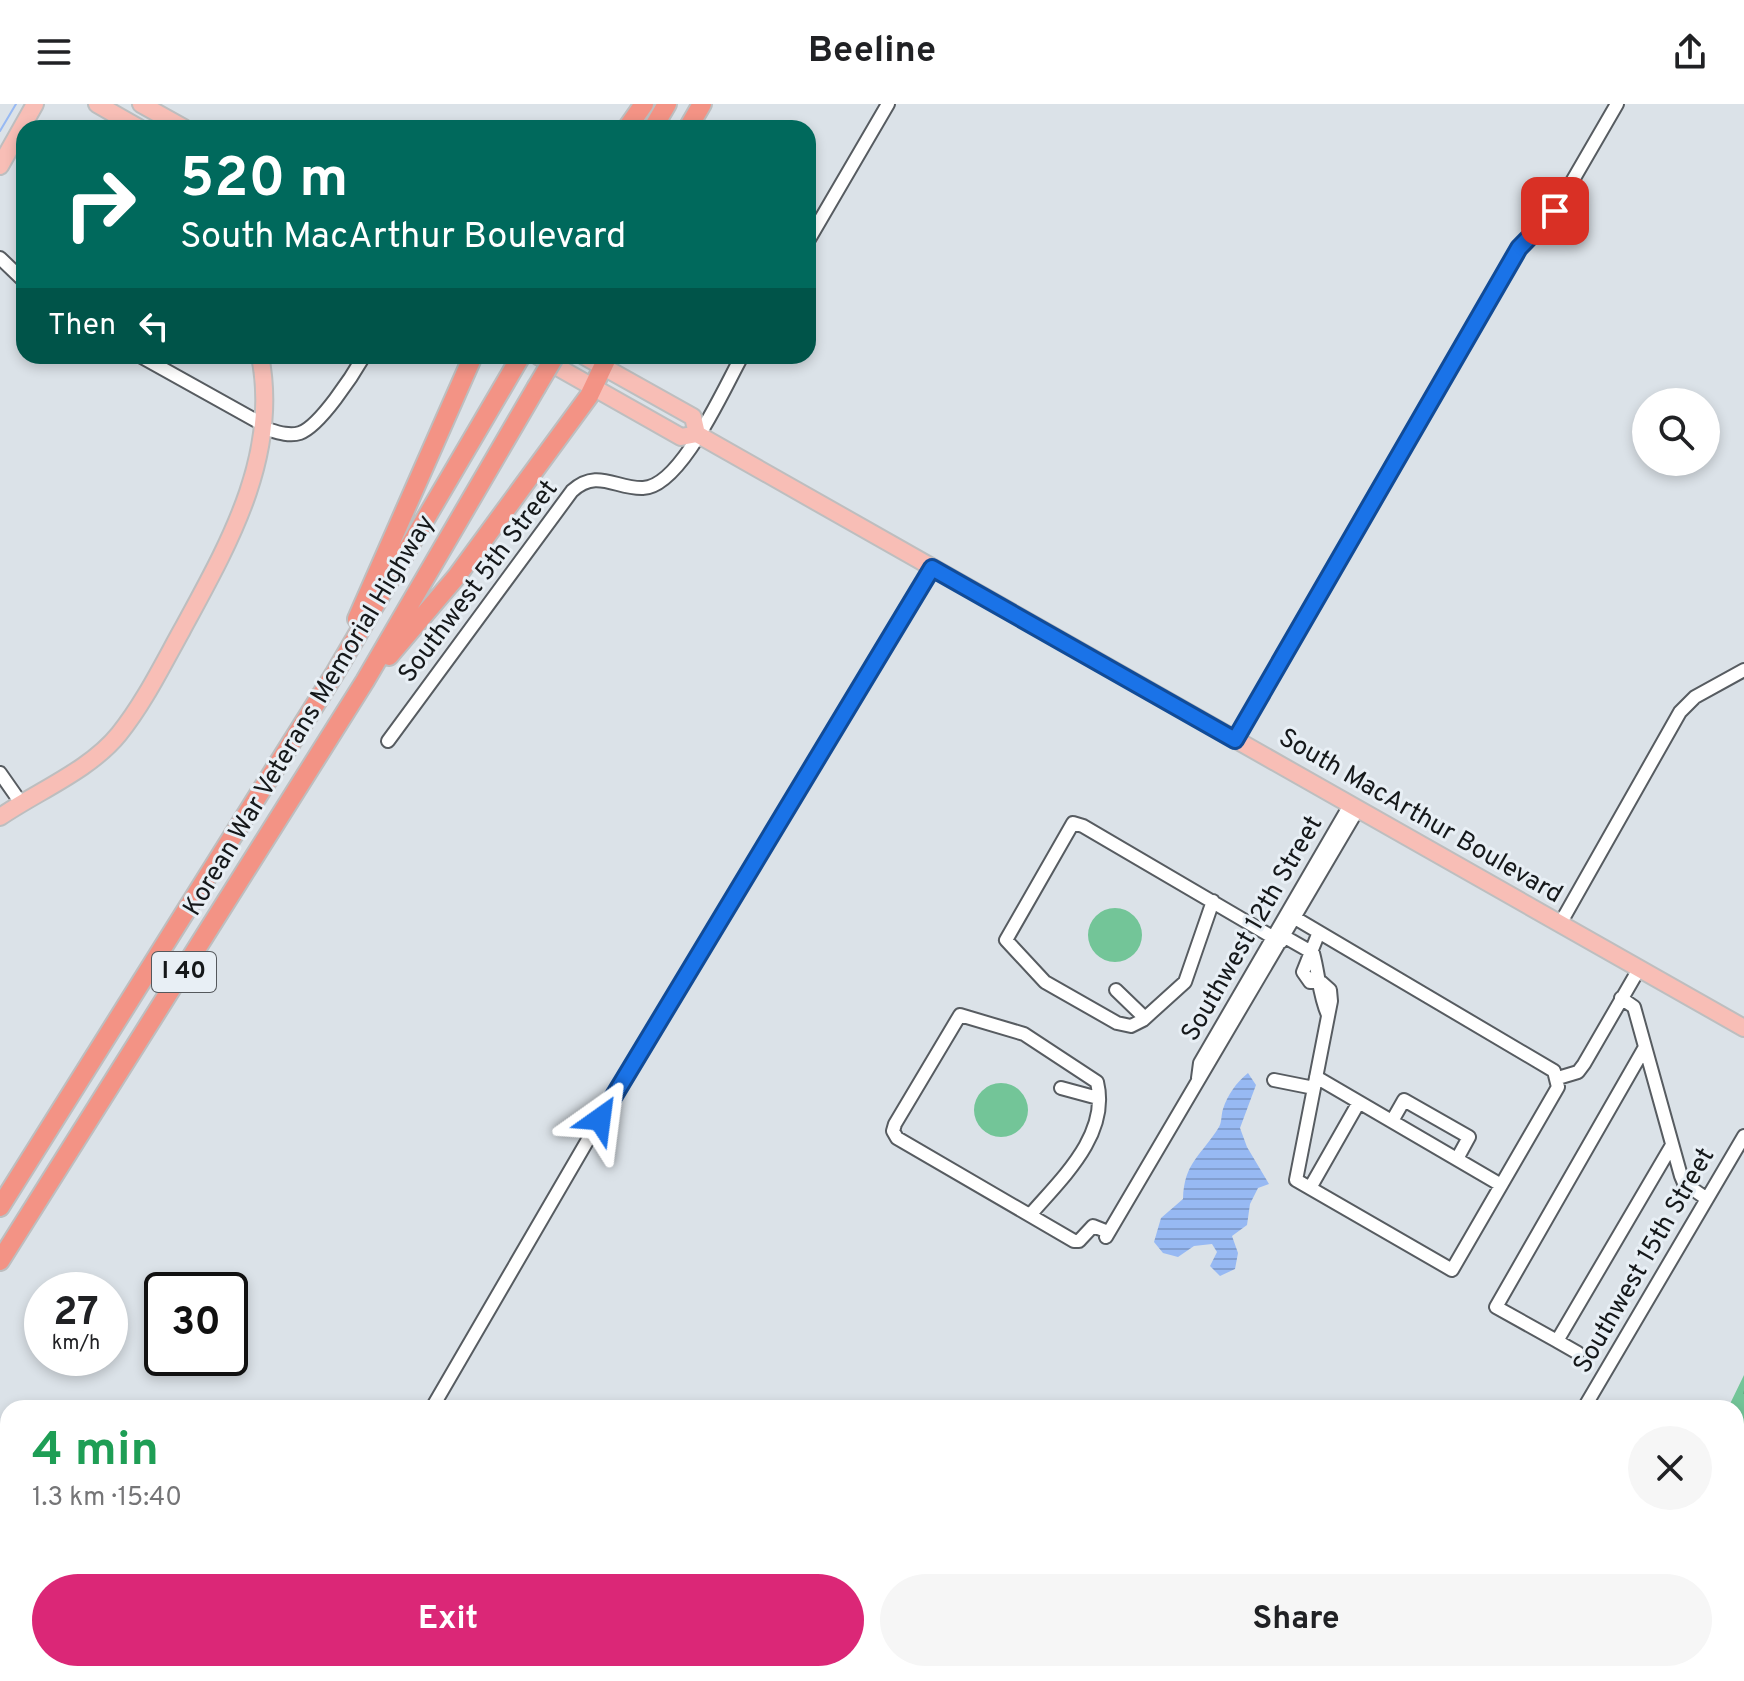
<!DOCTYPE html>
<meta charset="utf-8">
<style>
:root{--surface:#fff;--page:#f6f6f6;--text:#202124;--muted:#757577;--accent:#db2777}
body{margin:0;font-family:Overpass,sans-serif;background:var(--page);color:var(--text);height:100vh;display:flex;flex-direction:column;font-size:30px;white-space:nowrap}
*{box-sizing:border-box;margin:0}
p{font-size:26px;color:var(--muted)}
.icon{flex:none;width:44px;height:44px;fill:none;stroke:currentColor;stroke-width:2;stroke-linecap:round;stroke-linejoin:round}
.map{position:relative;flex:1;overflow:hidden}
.panel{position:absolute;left:0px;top:1296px;width:1744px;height:282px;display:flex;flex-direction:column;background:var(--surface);border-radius:24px 24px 0 0;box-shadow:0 4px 12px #0003}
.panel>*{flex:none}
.guide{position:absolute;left:16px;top:16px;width:800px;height:244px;border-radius:24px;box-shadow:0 4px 12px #0003;background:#00695c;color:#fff;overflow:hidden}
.buttons{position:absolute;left:1632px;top:284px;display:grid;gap:16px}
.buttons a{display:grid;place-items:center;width:88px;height:88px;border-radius:50%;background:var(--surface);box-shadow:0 4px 12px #0003;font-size:40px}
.speed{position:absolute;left:24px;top:1168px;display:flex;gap:16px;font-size:40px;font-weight:700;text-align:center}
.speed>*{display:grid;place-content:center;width:104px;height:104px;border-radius:50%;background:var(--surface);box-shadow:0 4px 12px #0003;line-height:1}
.speed small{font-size:20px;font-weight:400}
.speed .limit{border:4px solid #111;border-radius:12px;background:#fff;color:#111}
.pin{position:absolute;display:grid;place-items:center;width:68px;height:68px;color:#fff;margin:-34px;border-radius:16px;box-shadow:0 4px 12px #0006}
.me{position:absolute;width:88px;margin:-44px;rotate:31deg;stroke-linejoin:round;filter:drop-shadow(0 0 6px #0008)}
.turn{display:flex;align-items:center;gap:28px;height:168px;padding:0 32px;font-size:36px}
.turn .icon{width:104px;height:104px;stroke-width:2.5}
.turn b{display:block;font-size:56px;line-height:68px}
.then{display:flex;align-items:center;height:76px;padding:0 32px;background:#0003;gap:16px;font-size:30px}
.round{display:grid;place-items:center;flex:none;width:84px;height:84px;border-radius:42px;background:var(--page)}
.headline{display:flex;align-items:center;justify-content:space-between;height:136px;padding:0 32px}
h1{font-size:48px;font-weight:700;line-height:60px;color:#1e9e55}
.cta{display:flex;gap:16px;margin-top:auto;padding:16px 32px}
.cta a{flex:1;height:92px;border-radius:48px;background:var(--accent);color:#fff;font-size:32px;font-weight:700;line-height:92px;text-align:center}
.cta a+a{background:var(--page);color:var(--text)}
header{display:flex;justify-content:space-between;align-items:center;height:104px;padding:0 32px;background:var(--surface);font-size:36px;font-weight:700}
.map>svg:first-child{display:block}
.grass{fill:#73c598}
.forest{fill:url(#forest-crowns)}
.water{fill:url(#water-rules)}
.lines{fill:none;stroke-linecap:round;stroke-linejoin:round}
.stream{stroke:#97b9f3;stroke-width:2}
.minor-casing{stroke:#575c61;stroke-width:16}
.major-casing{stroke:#bdbebf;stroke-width:20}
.highway-casing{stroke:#bdbebf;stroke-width:22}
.minor{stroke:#fff;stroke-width:12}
.major{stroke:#f8beb6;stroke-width:16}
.highway{stroke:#f39385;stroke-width:18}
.highway-bridge-casing{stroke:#bdbebf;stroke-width:22;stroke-linecap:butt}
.highway-bridge{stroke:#f39385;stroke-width:18}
.route-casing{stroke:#114b97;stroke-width:20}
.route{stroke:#1a73e8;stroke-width:14}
.labels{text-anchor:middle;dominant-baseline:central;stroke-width:6;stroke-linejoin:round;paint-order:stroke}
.shield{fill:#e8eff5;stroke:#54585c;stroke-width:2}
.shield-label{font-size:24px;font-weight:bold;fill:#15181a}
.street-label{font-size:26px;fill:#15181a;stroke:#e8eff5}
</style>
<header><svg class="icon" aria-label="menu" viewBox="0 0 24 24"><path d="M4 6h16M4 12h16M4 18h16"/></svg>Beeline<svg class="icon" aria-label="share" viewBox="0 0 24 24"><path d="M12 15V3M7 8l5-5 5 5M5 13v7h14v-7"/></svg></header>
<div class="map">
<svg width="1744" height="1577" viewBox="0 0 1744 1577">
<defs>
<pattern id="forest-crowns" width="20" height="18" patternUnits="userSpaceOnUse" patternTransform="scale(2)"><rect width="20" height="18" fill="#73c598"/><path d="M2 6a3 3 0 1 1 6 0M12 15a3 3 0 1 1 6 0" fill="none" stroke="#63a882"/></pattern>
<pattern id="water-rules" width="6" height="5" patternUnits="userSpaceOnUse" patternTransform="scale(2)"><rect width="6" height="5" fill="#97b9f3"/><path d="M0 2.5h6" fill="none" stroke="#819ed0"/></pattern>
</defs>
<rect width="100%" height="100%" fill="#dbe2e8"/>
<!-- grass -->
<path class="grass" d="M1088 831a27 27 0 1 1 54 0a27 27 0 1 1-54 0Z
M974 1006a27 27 0 1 1 54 0a27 27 0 1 1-54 0Z"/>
<!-- forest -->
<path class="forest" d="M1744,1271V1449L1736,1443V1304H1728Z"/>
<!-- water -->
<path class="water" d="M1248,969L1256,981L1240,1024L1247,1043L1269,1080L1258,1084L1250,1100L1247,1121L1232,1132L1238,1149L1235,1165L1220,1172L1210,1162L1217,1148L1212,1140L1194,1142L1178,1153L1163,1149L1154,1138L1161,1114L1183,1095C1184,1058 1202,1051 1219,1023C1222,1018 1221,1011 1223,1005C1228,990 1236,979 1248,969Z
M479,1570H756L766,1577H482Z
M926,1570H1048L1039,1577H937Z"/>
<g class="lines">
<!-- stream -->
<path class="stream" d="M0,27L16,0"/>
<!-- minor casing -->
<g class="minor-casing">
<path id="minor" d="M808,137L888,0
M0,154L24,177
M140,252L264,321
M263,324C274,327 288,333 300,329C320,322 353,271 364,252
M1235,636L1519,144L1555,107L1617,0
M388,637L572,387C597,364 616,385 643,384C681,383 724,284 742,252
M0,669L21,699
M1213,797L1185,878L1143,916L1131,922L1117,919L1045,878L1006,836L1073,719L1083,722L1281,838
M1295,814L1554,967L1558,983L1452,1166L1296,1076L1331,897L1330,886L1321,878H1310L1303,868L1319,828
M1560,820L1680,608L1695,593L1744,566
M1278,829L1313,849C1319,871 1319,891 1328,911
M1116,886L1145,914
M1621,894L1634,903L1681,1072L1684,1079L1707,1095
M1645,943L1496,1203L1557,1237L1672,1041
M1316,973L1501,1081
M1198,974L1200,959L1350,701
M1558,974L1578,968L1584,960L1639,865
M1274,976L1314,984
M1061,984L1098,994
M1392,1017L1404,996L1469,1033L1457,1055
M1310,1084L1359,998
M1030,1111C1061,1075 1110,1031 1097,978L1024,930L960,911L895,1020L893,1027L897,1034L1074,1137H1079L1093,1122L1108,1128
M1106,1133L1358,705
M1557,1237L1578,1249
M432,1304L600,1015L932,464
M1584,1304L1744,1032
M1424,1577L1428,1570"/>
</g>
<!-- major casing -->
<g class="major-casing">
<path id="major" d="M97,0L139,24
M141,0L184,24
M0,62L35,0
M538,252L681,333L697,330L1744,924
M584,252L693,313L697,330
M0,713C38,687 90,666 119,630C144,599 163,560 182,526C228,441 280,352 260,252"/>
</g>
<!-- highway casing -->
<g class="highway-casing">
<path id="highway" d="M627,24L644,0
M653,24L667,0
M688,24L702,0
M357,515L473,252
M389,552L457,472L589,292L608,252
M0,1103L335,569L521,252
M0,1157L365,577L536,284"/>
</g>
<!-- minor -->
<use href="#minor" class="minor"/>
<!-- major -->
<use href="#major" class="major"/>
<!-- highway -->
<use href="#highway" class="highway"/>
<!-- highway-bridge casing -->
<g class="highway-bridge-casing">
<path id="highway-bridge" d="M536,284L555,252"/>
</g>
<!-- highway-bridge -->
<use href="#highway-bridge" class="highway-bridge"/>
</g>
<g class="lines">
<!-- route casing -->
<g class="route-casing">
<path id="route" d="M600,1015L932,464L1235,636L1519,144L1555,107"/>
</g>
<!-- route -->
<use href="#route" class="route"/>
</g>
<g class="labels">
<!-- shield labels -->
<rect class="shield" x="152" y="848" width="64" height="40" rx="6"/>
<g class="shield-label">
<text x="184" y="868">I 40</text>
</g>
<!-- street labels -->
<g class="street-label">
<text transform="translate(479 478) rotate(-53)">Southwest 5th Street</text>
<text transform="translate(310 612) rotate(-59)">Korean War Veterans Memorial Highway</text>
<text transform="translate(1420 713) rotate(30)">South MacArthur Boulevard</text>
<text transform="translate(1253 825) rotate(-60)">Southwest 12th Street</text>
<text transform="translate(1645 1157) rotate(-60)">Southwest 15th Street</text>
</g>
</g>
</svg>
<div class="buttons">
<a><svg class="icon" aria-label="search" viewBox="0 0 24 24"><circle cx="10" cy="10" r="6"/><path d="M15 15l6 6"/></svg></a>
</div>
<div class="speed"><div>27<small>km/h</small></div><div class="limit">30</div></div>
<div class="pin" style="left:1555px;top:107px;background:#d93025"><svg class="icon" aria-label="arrive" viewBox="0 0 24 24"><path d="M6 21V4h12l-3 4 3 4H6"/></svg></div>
<svg class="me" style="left:600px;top:1015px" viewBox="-20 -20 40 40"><path d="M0-17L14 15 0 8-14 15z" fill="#1a73e8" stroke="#fff" stroke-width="4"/></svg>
<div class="guide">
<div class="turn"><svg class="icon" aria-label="right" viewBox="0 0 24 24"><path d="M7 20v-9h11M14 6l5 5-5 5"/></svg><div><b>520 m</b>South MacArthur Boulevard</div></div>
<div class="then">Then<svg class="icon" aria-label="left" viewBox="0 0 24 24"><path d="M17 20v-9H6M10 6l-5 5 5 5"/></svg></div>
</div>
<section class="panel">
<div class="headline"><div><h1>4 min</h1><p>1.3 km · 15:40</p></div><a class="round"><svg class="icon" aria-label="close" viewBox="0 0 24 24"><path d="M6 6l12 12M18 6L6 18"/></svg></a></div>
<div class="cta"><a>Exit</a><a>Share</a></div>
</section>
</div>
